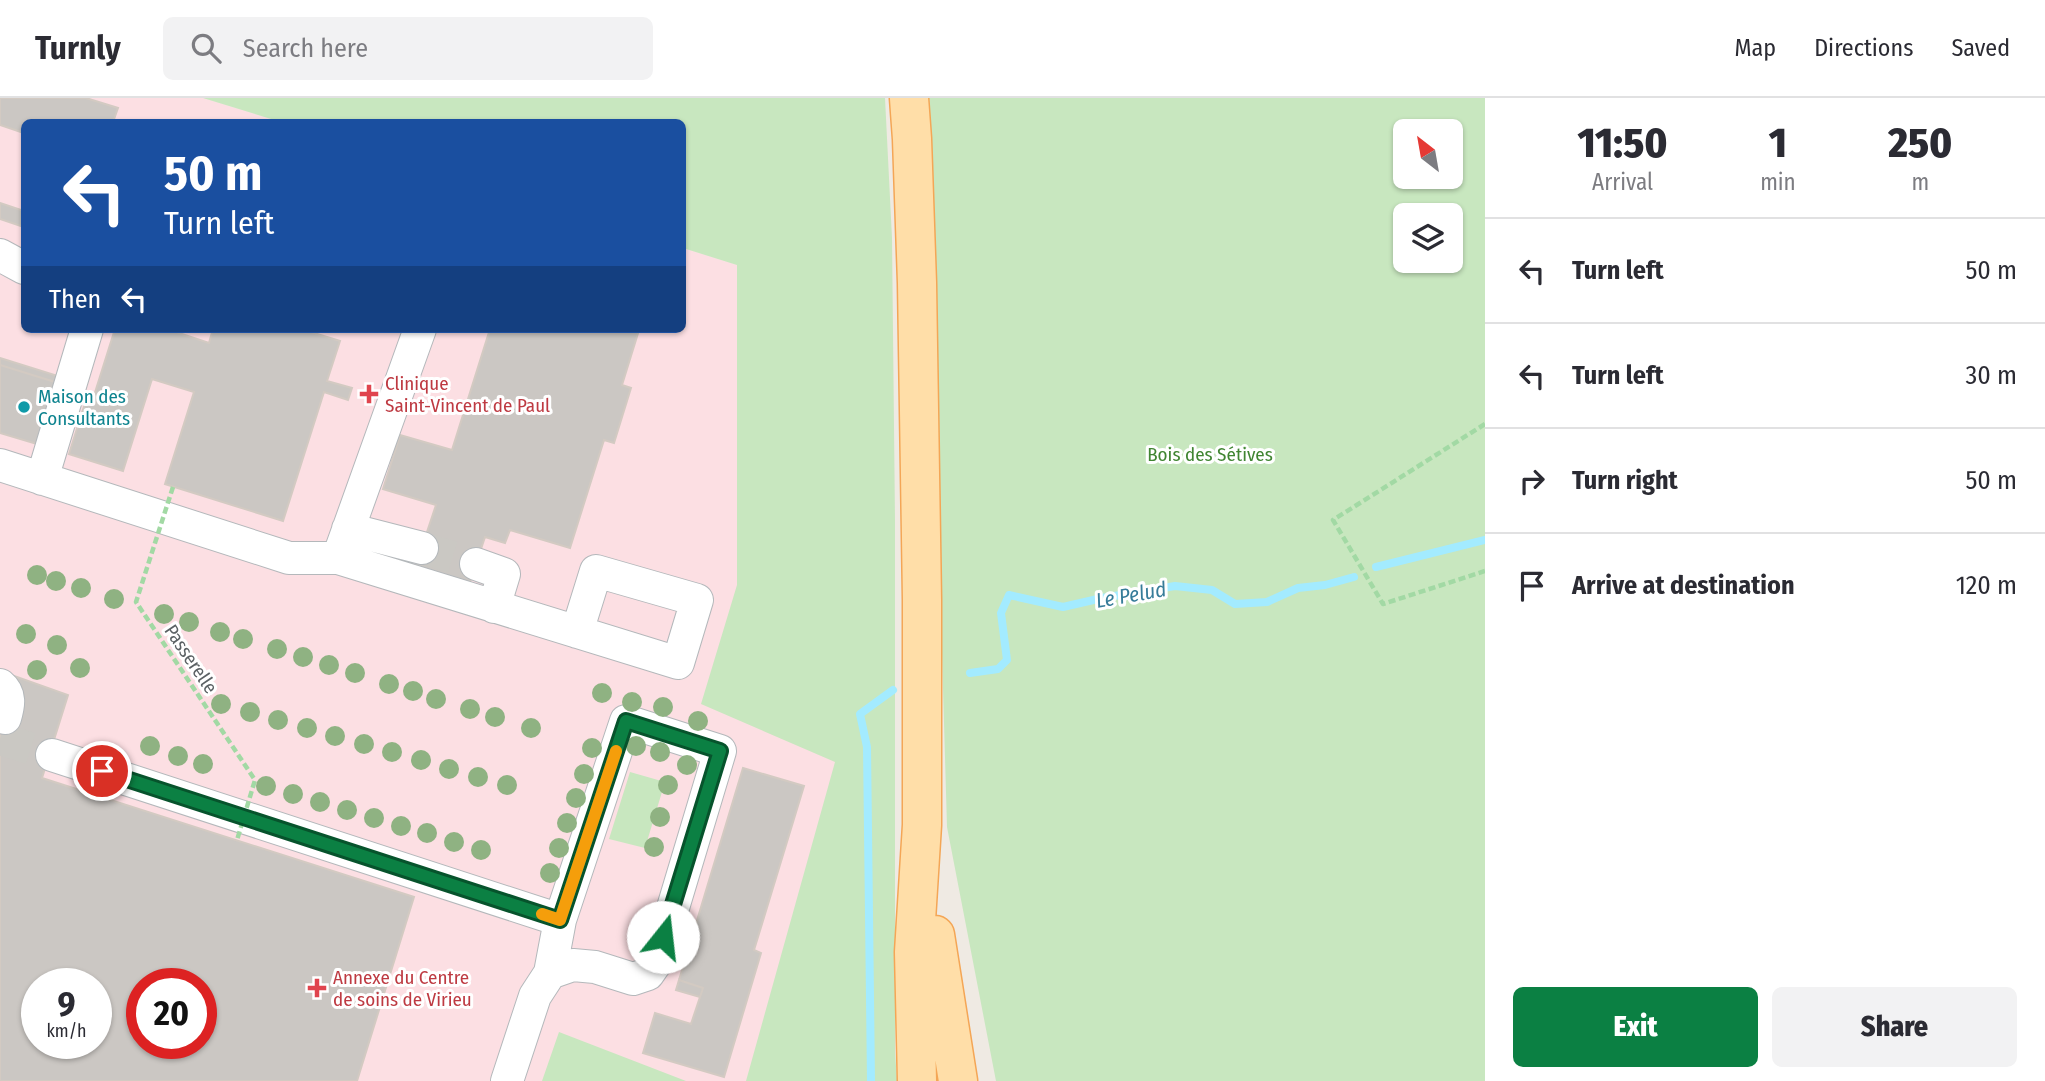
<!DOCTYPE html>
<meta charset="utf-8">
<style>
:root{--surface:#fff;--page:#f2f2f3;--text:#2b2b33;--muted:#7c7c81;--line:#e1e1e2;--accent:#0b8043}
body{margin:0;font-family:"Fira Sans Condensed",sans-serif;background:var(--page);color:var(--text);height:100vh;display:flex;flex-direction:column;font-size:26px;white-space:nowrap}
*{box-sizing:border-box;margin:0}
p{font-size:23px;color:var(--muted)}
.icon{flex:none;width:38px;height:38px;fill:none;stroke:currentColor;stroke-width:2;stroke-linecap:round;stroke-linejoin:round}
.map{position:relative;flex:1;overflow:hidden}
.details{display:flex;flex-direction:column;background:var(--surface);width:560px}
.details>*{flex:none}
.banner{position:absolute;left:21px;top:21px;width:665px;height:214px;border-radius:10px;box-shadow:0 2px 5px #0004;background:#1a4fa0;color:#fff;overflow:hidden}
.needle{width:46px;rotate:329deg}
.controls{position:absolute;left:1393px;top:21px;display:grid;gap:14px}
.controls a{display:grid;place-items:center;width:70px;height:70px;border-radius:10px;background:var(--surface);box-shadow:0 2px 5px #0004;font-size:35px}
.speed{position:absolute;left:21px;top:870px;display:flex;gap:14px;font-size:35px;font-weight:700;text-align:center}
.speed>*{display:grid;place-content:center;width:91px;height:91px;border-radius:50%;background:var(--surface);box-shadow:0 2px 5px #0004;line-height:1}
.speed small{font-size:18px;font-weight:400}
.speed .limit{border:10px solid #d22;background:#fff;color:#111}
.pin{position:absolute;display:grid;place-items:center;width:60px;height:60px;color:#fff;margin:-30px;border:4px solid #fff;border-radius:50%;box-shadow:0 2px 7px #0007}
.me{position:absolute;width:77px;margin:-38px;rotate:16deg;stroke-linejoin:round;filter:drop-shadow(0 0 5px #0008)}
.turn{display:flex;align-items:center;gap:24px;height:147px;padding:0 28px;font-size:32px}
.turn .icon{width:91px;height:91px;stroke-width:2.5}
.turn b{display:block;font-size:49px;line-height:60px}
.then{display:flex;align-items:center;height:66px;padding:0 28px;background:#0003;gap:14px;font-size:26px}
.eta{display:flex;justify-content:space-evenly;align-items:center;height:119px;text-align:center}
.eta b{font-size:42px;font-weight:800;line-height:49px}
.cta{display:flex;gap:14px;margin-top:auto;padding:14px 28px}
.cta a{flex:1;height:80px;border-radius:10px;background:var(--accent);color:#fff;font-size:28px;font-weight:800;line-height:80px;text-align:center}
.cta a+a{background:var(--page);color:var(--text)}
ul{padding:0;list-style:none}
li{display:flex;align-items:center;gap:21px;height:105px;padding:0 28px;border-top:2px solid var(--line)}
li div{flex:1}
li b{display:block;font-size:26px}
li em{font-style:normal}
header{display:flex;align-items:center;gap:42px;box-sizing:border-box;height:98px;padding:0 35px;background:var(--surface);border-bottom:2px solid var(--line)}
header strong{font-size:33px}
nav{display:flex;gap:38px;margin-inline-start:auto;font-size:24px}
.search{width:490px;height:63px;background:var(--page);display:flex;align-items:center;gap:18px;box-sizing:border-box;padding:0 24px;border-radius:10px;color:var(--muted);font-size:26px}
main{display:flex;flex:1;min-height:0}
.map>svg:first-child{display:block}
.medical{fill:#fcdfe3;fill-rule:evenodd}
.green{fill:#c8e7bf;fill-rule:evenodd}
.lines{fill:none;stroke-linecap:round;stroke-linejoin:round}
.stream{stroke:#a3ebff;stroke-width:8}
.building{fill:#cbc7c3;stroke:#d3cac2;stroke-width:2;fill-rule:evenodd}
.minor-tunnel{stroke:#cac8c3;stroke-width:32;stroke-dasharray:32 16;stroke-linecap:butt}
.minor-casing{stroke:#b4b8bb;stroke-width:34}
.major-casing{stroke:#f4a656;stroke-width:41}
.path{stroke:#a2d9a4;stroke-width:4.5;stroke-dasharray:7 3.5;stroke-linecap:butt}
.minor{stroke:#fff;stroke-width:32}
.major{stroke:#ffdea8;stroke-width:38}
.path-bridge{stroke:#a2d9a4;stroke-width:4.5;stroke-dasharray:7 3.5;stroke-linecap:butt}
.tree{fill:#8fb282}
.route-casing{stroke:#07532c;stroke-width:18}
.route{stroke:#0b8043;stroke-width:12}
.slow{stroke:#f59e0b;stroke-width:12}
.health-dot{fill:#e0444e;stroke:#fff;stroke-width:2.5}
.culture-dot{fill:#0f9aa8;stroke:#fff;stroke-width:2.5}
.labels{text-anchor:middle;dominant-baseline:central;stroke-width:6;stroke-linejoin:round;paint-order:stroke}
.health-label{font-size:19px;fill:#be3a42;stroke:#fff;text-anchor:start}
.culture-label{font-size:19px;fill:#0d838f;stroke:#fff;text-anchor:start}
.park-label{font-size:19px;fill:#408532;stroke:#fff}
.street-label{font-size:19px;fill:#5b6164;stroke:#fff}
.water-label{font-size:21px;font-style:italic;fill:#367c99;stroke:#fff}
</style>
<header>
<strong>Turnly</strong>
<div class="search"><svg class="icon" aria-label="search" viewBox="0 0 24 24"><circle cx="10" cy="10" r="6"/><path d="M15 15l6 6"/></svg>Search here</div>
<nav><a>Map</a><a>Directions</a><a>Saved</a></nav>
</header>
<main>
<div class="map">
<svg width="1485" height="983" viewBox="0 0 1485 983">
<rect width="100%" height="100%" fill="#efeae3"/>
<!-- medical -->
<path class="medical" d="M0,0H203L281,24H24V231H682L683,150L737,167V360L870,375L866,983H0ZM37,886H96V945H37ZM142,886H201V945H142Z"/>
<!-- green -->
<path class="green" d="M203,0H885L892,140L895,422V954L897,983H746L835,664L701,606L737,487V167L683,150L682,24H281Z
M926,0H1485V983H996L947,729ZM1405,33H1451V79H1405ZM1405,117H1451V163H1405Z
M630,674L665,684L645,750L609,741Z
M559,934L686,983H542Z"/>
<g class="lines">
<!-- stream -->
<path class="stream" d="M1376,469L1485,442
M970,575L998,571L1007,562L1001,515L1009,497L1063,509L1102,500L1175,488L1212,492L1235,506L1267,504L1298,490L1325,487L1354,479
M871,983L867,649L860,616L893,592"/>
</g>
<!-- building -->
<path class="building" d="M0,0H86L118,10L113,24H24V35L0,27Z
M0,105L24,113V129L0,121Z
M115,231H173V233L209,245L213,231H301L340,243L327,283L352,290L348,302L324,294L283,423L165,386L194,294L152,281L123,373L69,356L86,302L92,304Z
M490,231L639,232L622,287L631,290L614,345L604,342L570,450L510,432L505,445L485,439L468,490L414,473L436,407L383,391L400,337L452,352Z
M0,260L58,278L55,284L0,267Z
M0,267L55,284L37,346L0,335Z
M0,573L68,597L42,680L414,799L357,983H0ZM37,886H96V945H37ZM142,886H201V945H142Z
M743,670L804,688L754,852L761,855L724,979L643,955L655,915L691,926L703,890L679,882Z
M679,882L703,890L700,899L676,892Z"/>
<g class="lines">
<!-- minor-tunnel -->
<path class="minor-tunnel" d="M422,450L476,466
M0,641L52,657"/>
<!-- minor casing -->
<g class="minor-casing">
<path id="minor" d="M0,157L24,170
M0,367L289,460H338L420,231
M42,381L87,231
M348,431L422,450
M338,460C451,495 564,530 678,565L697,502L596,473L577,534
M476,466L504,476L494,509
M0,587C11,596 9,607 5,620
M52,657L560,822
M507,983L535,898L550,875L560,822L626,623L720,653L657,863L648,876L633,881L595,869L573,867L550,875"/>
</g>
<!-- major casing -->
<g class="major-casing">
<path id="major" d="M909,0L912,41L917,185L922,502V727L914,854L917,983
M935,837L958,983"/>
</g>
<!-- path -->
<path class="path" d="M1485,326L1333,422L1383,506L1485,473"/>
<!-- minor -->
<use href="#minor" class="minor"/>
<!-- major -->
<use href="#major" class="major"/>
<!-- path-bridge -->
<path class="path-bridge" d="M173,389L136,504L255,682L237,742"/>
</g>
<!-- trees -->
<g class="tree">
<circle cx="37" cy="477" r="10"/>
<circle cx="56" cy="483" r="10"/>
<circle cx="81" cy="490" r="10"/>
<circle cx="114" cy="501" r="10"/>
<circle cx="164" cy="516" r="10"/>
<circle cx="189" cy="524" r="10"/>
<circle cx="220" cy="534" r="10"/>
<circle cx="26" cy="536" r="10"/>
<circle cx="243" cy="541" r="10"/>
<circle cx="57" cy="547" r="10"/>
<circle cx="277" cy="551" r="10"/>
<circle cx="303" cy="559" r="10"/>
<circle cx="329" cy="567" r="10"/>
<circle cx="80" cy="570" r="10"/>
<circle cx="37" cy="572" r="10"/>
<circle cx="355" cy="575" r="10"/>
<circle cx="389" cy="586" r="10"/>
<circle cx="413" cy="593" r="10"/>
<circle cx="602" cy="595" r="10"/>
<circle cx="436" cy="601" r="10"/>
<circle cx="632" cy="604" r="10"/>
<circle cx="221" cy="606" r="10"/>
<circle cx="663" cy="609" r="10"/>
<circle cx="470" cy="611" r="10"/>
<circle cx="250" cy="614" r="10"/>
<circle cx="495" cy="619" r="10"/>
<circle cx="278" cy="622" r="10"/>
<circle cx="698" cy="623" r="10"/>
<circle cx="307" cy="630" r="10"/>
<circle cx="531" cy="630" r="10"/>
<circle cx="335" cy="638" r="10"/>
<circle cx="364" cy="646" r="10"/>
<circle cx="150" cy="648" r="10"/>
<circle cx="636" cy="648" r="10"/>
<circle cx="592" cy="650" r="10"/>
<circle cx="392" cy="654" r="10"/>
<circle cx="660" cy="654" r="10"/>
<circle cx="178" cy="658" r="10"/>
<circle cx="421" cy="662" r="10"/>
<circle cx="203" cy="666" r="10"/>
<circle cx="687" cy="667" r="10"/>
<circle cx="449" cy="671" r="10"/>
<circle cx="584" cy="676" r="10"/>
<circle cx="478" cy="679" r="10"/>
<circle cx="507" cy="687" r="10"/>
<circle cx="668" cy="687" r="10"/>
<circle cx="266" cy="688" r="10"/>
<circle cx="293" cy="696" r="10"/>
<circle cx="576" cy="700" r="10"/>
<circle cx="320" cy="704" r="10"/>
<circle cx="347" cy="712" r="10"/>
<circle cx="660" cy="719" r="10"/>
<circle cx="374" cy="720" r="10"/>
<circle cx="567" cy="725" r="10"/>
<circle cx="401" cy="728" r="10"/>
<circle cx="427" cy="735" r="10"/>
<circle cx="454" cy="744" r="10"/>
<circle cx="654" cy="749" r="10"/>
<circle cx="559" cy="750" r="10"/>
<circle cx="481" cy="752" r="10"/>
<circle cx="550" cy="775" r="10"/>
</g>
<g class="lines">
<!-- route casing -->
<g class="route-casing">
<path id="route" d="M102,673L560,822L626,623L720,653L663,839"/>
</g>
<!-- route -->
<use href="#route" class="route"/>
<!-- slow -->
<path class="slow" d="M542,816L560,822L616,653"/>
</g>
<!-- markers -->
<g class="health-dot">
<path d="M365.5 285.5h7v7h7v7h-7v7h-7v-7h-7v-7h7z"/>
<path d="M313.5 879.5h7v7h7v7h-7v7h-7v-7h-7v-7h7z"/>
</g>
<circle class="culture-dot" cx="24" cy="309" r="7"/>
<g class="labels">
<!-- health labels -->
<g class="health-label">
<text x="385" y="285">Clinique<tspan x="385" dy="22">Saint-Vincent de Paul</tspan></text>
<text x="333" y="879">Annexe du Centre<tspan x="333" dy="22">de soins de Virieu</tspan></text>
</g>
<!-- culture labels -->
<g class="culture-label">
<text x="38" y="298">Maison des<tspan x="38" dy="22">Consultants</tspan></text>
</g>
<!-- park labels -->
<g class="park-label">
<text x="1210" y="356">Bois des Sétives</text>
</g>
<!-- street labels -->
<g class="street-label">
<text transform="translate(191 561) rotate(56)">Passerelle</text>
</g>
<!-- water labels -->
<g class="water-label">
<text transform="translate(1131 497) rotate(-10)">Le Pelud</text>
</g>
</g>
</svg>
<div class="controls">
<a><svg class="needle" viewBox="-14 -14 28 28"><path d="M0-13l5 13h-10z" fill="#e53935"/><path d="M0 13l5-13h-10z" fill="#7c7c81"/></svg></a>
<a><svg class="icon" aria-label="layers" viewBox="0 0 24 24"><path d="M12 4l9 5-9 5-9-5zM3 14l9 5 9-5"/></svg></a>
</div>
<div class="speed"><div>9<small>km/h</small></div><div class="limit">20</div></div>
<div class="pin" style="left:102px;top:673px;background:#d93025"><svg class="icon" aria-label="arrive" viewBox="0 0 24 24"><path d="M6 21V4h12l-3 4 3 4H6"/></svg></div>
<svg class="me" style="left:663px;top:839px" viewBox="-20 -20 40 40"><circle r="19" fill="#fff"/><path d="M0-13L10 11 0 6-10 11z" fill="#0b8043"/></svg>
<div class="banner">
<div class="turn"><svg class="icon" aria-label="left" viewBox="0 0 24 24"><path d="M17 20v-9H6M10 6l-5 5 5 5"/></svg><div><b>50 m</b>Turn left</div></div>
<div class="then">Then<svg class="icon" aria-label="left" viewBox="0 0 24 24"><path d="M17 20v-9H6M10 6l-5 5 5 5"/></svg></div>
</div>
</div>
<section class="details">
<div class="eta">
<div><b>11:50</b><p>Arrival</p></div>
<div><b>1</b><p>min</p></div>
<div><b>250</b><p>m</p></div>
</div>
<ul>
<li><svg class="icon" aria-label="left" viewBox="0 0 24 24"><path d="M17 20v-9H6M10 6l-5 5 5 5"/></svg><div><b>Turn left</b></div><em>50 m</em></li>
<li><svg class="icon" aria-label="left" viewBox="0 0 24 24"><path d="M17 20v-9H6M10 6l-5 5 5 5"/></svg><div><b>Turn left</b></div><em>30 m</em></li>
<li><svg class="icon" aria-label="right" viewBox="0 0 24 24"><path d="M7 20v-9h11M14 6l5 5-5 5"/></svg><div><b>Turn right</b></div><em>50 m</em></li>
<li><svg class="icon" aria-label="arrive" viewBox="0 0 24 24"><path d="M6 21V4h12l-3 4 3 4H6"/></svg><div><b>Arrive at destination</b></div><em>120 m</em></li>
</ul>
<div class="cta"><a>Exit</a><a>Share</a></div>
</section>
</main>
